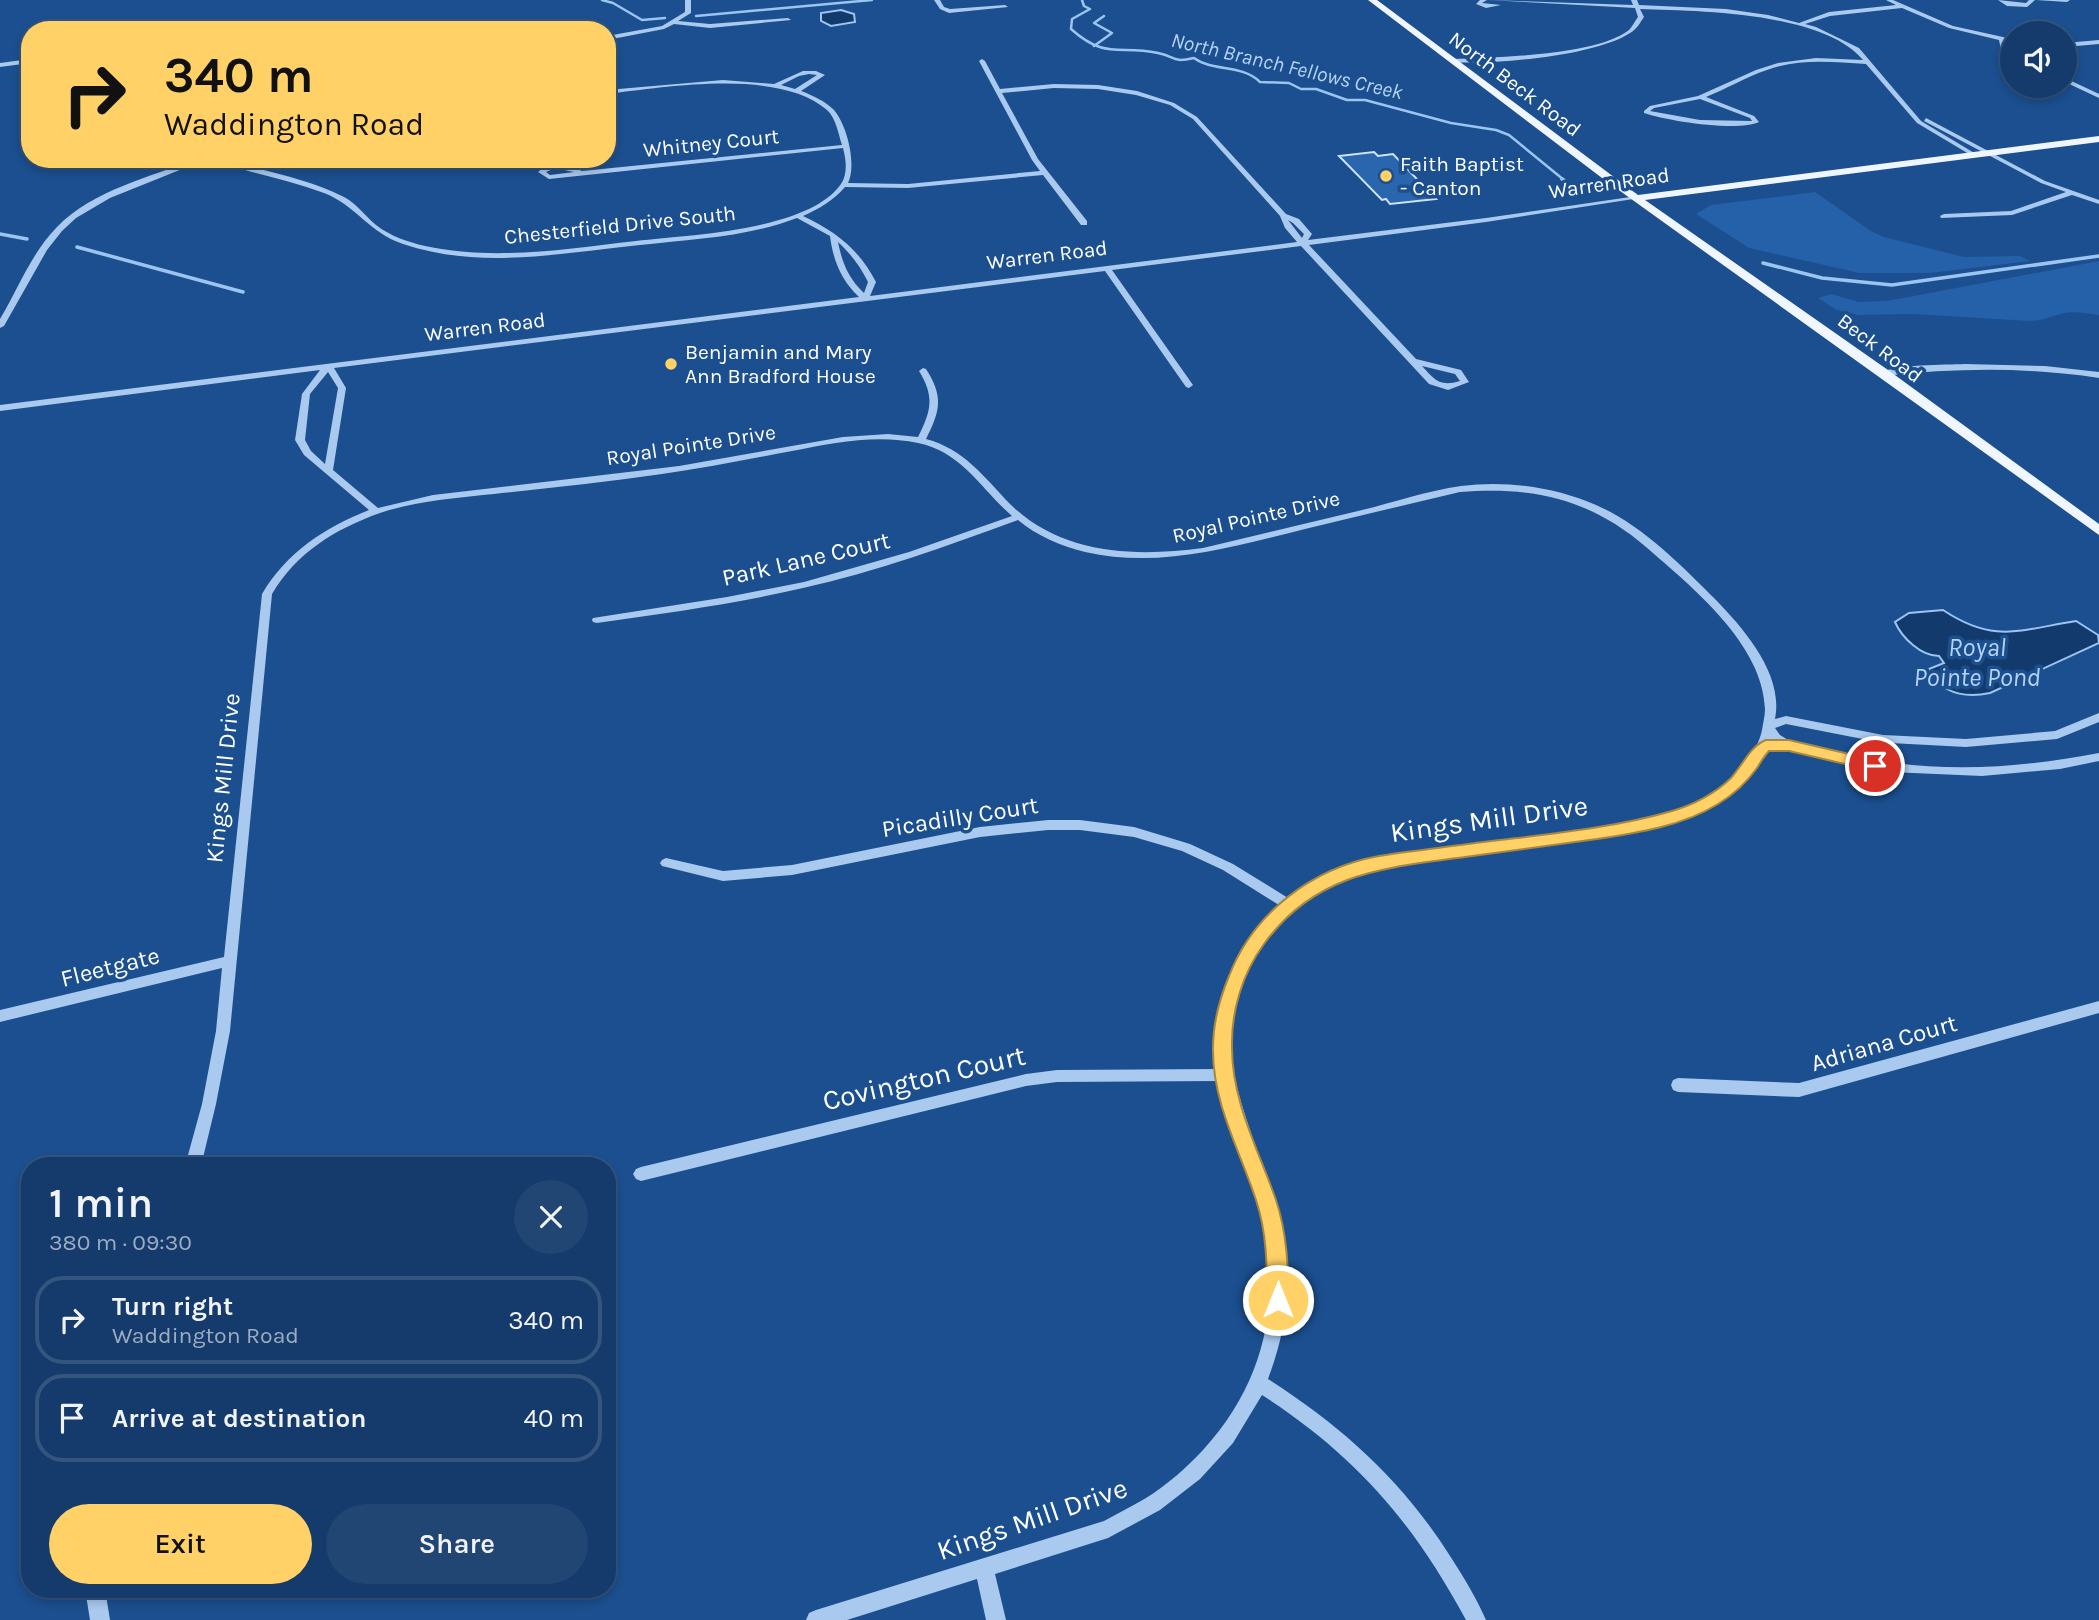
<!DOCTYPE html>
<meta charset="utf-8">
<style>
:root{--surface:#143b6b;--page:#214673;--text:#f1f3f6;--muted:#9dadc1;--line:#33557e;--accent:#ffd166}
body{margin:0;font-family:Karla,sans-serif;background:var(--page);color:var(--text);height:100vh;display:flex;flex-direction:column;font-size:26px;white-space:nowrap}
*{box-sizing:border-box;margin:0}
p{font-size:23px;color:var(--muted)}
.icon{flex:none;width:38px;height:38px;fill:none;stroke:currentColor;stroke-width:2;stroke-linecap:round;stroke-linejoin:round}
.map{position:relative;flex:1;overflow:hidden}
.panel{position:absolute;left:21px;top:1157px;width:595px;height:441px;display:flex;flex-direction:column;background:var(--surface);border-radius:28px;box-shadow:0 4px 10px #0003,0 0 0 2px var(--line)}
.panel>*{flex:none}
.banner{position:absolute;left:21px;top:21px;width:595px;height:147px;border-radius:28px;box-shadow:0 4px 10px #0003,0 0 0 2px var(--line);background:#ffd166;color:#111;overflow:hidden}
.buttons{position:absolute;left:2000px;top:21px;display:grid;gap:14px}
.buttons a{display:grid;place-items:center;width:77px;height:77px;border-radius:50%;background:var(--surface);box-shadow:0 4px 10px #0003,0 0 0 2px var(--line);font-size:35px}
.pin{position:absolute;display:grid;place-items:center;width:60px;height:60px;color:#fff;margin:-30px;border:4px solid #fff;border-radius:50%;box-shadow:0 2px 7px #0007}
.me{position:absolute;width:77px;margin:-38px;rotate:0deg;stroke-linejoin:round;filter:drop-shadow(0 0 5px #0008)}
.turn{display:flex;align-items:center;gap:24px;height:147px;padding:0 28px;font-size:32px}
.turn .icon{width:91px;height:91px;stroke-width:2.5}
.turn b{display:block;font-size:49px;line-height:60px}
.round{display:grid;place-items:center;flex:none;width:74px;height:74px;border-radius:37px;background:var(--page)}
.summary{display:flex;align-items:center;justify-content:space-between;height:119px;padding:0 28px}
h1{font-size:42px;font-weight:600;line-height:52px}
.primary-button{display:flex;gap:14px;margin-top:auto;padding:14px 28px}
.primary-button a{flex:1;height:80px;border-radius:42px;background:var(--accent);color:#111;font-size:28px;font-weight:600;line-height:80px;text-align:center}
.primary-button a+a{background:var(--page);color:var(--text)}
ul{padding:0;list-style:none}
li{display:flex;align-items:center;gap:21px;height:88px;margin:0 14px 10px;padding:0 14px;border:4px solid var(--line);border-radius:28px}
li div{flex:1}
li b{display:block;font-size:26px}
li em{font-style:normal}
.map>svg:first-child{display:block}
.green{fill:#2461a8}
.water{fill:#123a6d;stroke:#9cc4f0;stroke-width:2}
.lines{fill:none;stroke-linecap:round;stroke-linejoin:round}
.stream-far1{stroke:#9cc4f0;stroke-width:2.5}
.stream{stroke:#9cc4f0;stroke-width:3.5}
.building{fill:#2a66ad;stroke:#cfe3fa;stroke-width:2}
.minor{fill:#a9c9ee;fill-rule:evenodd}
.major{fill:#f0f6ff;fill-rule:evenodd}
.route{fill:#ffd166;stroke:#a68842;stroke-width:2}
.poi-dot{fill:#ffd166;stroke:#1b4f8f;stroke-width:2.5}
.labels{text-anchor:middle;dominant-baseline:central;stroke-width:7;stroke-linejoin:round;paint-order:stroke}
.far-water-label{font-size:21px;font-style:italic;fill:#b5d3f5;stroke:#1b4f8f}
.far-street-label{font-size:21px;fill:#fff;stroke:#1b4f8f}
.far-poi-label{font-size:21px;fill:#fff;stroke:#1b4f8f;text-anchor:start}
.street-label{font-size:24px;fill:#fff;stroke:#1b4f8f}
.water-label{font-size:26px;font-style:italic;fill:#b5d3f5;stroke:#1b4f8f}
.near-street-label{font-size:28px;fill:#fff;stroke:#1b4f8f}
</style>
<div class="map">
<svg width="2099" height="1620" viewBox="0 0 2099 1620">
<rect width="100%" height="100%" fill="#1b4f8f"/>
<!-- green -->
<path class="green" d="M1815,192L1871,231L1884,237L1964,257L2020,256L2030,261L1930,273H1859L1749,248L1696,214L1711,205Z
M2099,261V315C2088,314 2075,311 2064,313C2051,316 2043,321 2030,321L1912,314L1858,315L1835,309L1818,298L1831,294L1859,302L1887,301Z"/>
<!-- water -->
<path class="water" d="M841,10L854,14L855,22L831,26L821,21V13Z
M1943,610C1994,644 2019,630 2076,621L2098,635L2099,643L1990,693C1966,698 1944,694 1929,673V669L1944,663L1939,656C1921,656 1902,638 1895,622L1909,613Z"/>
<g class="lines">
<!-- stream-far1 -->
<path class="stream-far1" d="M602,0L613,3L642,20L665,18
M1082,0L1084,6L1090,9L1072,19L1071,29C1107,61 1119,44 1158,53C1177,57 1171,63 1194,58C1213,72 1242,64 1260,82L1289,83L1301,89H1316L1347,100H1365L1451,123L1496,130L1509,135L1564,180
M696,16L872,0
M1094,46L1112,33L1094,23L1104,16"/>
<!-- stream -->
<path class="stream" d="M1562,179L1566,182
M0,234L27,239
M77,247L243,292
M1763,263L1822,278L1892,285L2099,256"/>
</g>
<!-- building -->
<path class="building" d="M1374,152L1378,156L1393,154L1436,199L1390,204L1386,199L1382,200L1339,156Z"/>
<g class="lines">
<!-- minor -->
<path class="minor" d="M685,0H691V13L678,21L710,24L788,18L791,20L710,28L674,24L664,29L607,40V36L662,26L685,12Z
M934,0H940L944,7L950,9L1005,5L1008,7L949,13L940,9Z
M1480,0H1487L1482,3L1501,5L1486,8L1476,4Z
M1487,0L1633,5L1631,0H1637L1639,5L1726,9L1768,15L1799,23L1829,12L1896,5L1886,0H1893L1953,26L2012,39V43L2004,41L2006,48L2012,54V58L2001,50L1999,40L1949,28L1902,8L1830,16L1805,24L1816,27L1859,48L1921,121L1976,154L1977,155L1974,157L1917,123L1866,64C1833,62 1799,58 1767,70C1746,77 1726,89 1706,97L1754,116L1759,122C1738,132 1667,121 1644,113V111L1650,106L1698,96L1756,70L1778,63L1816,58L1863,60C1823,12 1700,11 1640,9L1644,17C1640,23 1636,30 1630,33C1595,56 1494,65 1451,62L1453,59C1496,57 1596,56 1629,30C1632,27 1635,21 1638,17L1635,8ZM1700,99L1750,118L1752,121L1700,120L1650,111L1654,108Z
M1998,0L2026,3L2029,0H2035L2027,7L2007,6Z
M2036,0H2070L2067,2Z
M564,19L567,21V30H561V21Z
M390,24L406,27L405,30L391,28L376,30Z
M2099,40V44L2065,47V43Z
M30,59V63L0,67V63Z
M982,59L985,61L1000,89L1054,84L1098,85L1137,91L1174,103L1197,117L1286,214L1299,219L1312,234L1308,240L1486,218L1637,196L1640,198L1486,222L1309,245L1416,359L1461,370L1469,382L1448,390L1429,384L1301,246L1112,270L1193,385L1189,388L1186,387L1105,271L334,368L346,388L333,470L378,508L433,495L679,466L843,437L888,434L918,437C931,411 935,397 919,371L923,368L926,369C944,397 940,411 926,439C964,449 984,477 1010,504C1062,555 1135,557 1203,548C1255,536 1306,523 1358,511C1392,503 1426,491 1461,486C1506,480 1555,487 1596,505C1642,525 1681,565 1716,600C1745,630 1784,675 1775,719L1786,716L1883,735L1966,739L2055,731L2099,713V722L2057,739L1966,747L1890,743L1895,763C1963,772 2031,766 2099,753V761L2060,769L1982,776L1890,772L1789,750L1771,740C1761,757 1753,774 1738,787C1701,820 1649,830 1601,837C1550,845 1499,850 1449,857C1404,863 1357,870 1316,892C1289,908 1266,932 1251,959C1193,1061 1275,1154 1286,1254C1291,1297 1283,1339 1268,1379C1344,1428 1403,1481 1452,1559C1464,1578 1477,1599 1486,1620H1466C1413,1522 1356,1456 1262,1395L1233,1443L1200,1479L1160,1510L1108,1538L995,1574L1006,1620H986L977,1579L847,1620H806L809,1613L816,1610L1104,1521C1118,1513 1133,1506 1146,1498C1167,1485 1186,1468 1203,1450C1268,1379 1283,1295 1259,1203C1249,1162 1231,1123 1220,1081L1057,1082L1026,1086L641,1181L636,1179L633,1174L636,1169L641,1167L1026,1074L1057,1070L1218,1069C1208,1004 1234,950 1279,905L1223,870L1182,851L1134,837L1080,830H1048L980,837L792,875L723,881L662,866L660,863L662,860L666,858L723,871L792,865L980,827L1048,820H1080L1134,827L1190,844L1233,864L1288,898C1322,875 1360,862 1401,855C1448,846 1495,841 1542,835C1610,827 1690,824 1739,771C1749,760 1759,745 1762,730C1763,723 1765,716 1765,709C1763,644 1692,587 1646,547C1590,499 1533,486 1460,492C1408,504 1356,517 1305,529C1232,547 1160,569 1085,552C1061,546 1037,536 1018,520C947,546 876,572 803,588C735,604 666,613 597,623L593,622L592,620L593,618L727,597L804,582L909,552L1012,516C981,489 962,452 918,443C876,434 833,443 792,451C749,459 706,468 662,474C606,482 550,488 494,494C455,498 416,501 380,513C335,529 296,553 272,594L230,1031L216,1104L201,1166H185L202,1104L216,1031L222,968L0,1022V1010L224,957L262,594C287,552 324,528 369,510L304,455L295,440L302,394L320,370L0,411V405L859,297C841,280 833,260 830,236L797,218C747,237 693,239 640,245C562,253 480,270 403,244C368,232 357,206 324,193C300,184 276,178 252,172C239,168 224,165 212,159H223C263,171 307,178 344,197C357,204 365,216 376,225C390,236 408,242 425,246C495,261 566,249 636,241C689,235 808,231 841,184C848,173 846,160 843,148L549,179L538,172C551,161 567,164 582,171L842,145C838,133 836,118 827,110C779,68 667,87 607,94V90L723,80L774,84L803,71H816L825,75L801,91C812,95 825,101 834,110C847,125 857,165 848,183L908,184L1040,171L1032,160L979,61ZM809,74L817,75L795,89L781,85L799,76ZM1054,88L1098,89L1136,95L1170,105L1193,119L1280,216L1285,228L1297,242L870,296L876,282C859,249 835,231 803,216C819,209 834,200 845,187L908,188L1043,175L1081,225H1087V221L1038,159L1002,93ZM555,168L574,172L550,175L546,172ZM1288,220L1293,223L1304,234L1302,238ZM838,242C851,254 860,266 868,282L864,293C848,278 842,262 838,242ZM1422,366L1455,374L1460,381C1439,387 1435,380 1422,366ZM328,372L338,388L325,464L311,451L305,440L310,394ZM1786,724L1878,742L1882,761L1793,743L1780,735L1775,728Z
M2065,78L2099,94V98L2065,82Z
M1926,118L2045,181L2099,200V204L2072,195L2012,215L1941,218L1940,216L1944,214L2011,211L2066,192L2041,183L1924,121Z
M197,159H207L110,198L76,218L62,231L47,250L4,326L0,328V319C18,289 32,252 57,227C93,190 150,177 197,159Z
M1965,364L2045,366L2099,372V378C2027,367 1956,368 1884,376L1880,373C1895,364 1945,365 1965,364Z
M2099,1001V1013L1799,1097L1678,1092L1673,1090L1671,1085L1673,1080L1678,1078L1799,1083Z
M85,1589H105L110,1620H90Z"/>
<!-- major -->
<path class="major" d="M1368,0H1377L1638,195L2099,136V142L1645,200L1888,370L2099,524V535L1602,178Z"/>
</g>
<!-- route -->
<path class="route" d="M1766,740H1789L1875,760L1883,766L1875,771L1789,751H1769C1764,756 1761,762 1757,768C1747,782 1733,795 1718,804C1683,826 1637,833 1597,839C1553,845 1509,851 1465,857C1385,868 1316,872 1264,944C1242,974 1231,1012 1232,1048C1232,1102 1259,1151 1276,1200C1287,1233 1288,1266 1289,1300L1286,1307L1278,1310L1270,1307L1267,1300C1267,1266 1267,1233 1256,1200C1240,1151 1212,1102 1213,1048C1213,1023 1219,1000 1229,976C1253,913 1312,868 1379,856C1408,851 1438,848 1468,844C1536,835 1606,830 1672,811C1693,805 1716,793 1731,778C1742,766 1751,745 1766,740Z"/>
<!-- markers -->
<g class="poi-dot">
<circle cx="1386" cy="176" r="7"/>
<circle cx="671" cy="364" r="7"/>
</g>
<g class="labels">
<!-- far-water labels -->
<g class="far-water-label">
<text transform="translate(1287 66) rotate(13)">North Branch Fellows Creek</text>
</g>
<!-- far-street labels -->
<g class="far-street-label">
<text transform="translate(1515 84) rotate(37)">North Beck Road</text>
<text transform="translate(711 143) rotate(-6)">Whitney Court</text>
<text transform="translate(1609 183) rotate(-8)">Warren Road</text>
<text transform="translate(620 225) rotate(-6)">Chesterfield Drive South</text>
<text transform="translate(1047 255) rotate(-7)">Warren Road</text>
<text transform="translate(485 327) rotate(-7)">Warren Road</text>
<text transform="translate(1880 348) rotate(37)">Beck Road</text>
<text transform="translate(691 445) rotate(-9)">Royal Pointe Drive</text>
<text transform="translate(1256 517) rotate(-13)">Royal Pointe Drive</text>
</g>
<!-- far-poi labels -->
<g class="far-poi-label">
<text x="1400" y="164">Faith Baptist<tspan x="1400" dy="24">- Canton</tspan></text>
<text x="685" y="352">Benjamin and Mary<tspan x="685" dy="24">Ann Bradford House</tspan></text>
</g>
<!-- street labels -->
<g class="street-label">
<text transform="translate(806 559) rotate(-13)">Park Lane Court</text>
<text transform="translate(223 778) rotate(-84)">Kings Mill Drive</text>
<text transform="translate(960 817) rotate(-9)">Picadilly Court</text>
<text transform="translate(110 967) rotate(-14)">Fleetgate</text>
<text transform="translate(1884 1043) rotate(-16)">Adriana Court</text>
</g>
<!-- water labels -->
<g class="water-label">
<text x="1977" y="647">Royal<tspan x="1977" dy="30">Pointe Pond</tspan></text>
</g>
<!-- near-street labels -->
<g class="near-street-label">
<text transform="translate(1489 819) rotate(-8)">Kings Mill Drive</text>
<text transform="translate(924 1078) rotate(-13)">Covington Court</text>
<text transform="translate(1032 1519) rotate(-19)">Kings Mill Drive</text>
</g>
</g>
</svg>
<div class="buttons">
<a><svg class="icon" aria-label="sound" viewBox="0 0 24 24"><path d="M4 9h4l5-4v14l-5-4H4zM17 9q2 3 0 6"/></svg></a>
</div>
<div class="pin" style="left:1875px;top:766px;background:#d93025"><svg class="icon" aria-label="arrive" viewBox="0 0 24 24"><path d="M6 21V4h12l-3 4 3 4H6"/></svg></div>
<svg class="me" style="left:1278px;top:1300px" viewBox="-20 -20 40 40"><circle r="17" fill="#ffd166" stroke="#fff" stroke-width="3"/><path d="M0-11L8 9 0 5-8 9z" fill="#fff"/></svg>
<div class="banner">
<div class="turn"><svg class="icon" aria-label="right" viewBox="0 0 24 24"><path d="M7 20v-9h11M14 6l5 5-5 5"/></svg><div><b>340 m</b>Waddington Road</div></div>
</div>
<section class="panel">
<div class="summary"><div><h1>1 min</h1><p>380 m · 09:30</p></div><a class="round"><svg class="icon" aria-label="close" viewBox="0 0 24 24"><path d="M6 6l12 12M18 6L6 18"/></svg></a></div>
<ul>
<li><svg class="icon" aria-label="right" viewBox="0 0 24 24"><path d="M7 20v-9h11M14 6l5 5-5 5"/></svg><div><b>Turn right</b><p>Waddington Road</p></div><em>340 m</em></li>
<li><svg class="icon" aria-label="arrive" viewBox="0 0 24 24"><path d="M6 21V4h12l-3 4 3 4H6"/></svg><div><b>Arrive at destination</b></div><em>40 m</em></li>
</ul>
<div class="primary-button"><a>Exit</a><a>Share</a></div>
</section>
</div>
